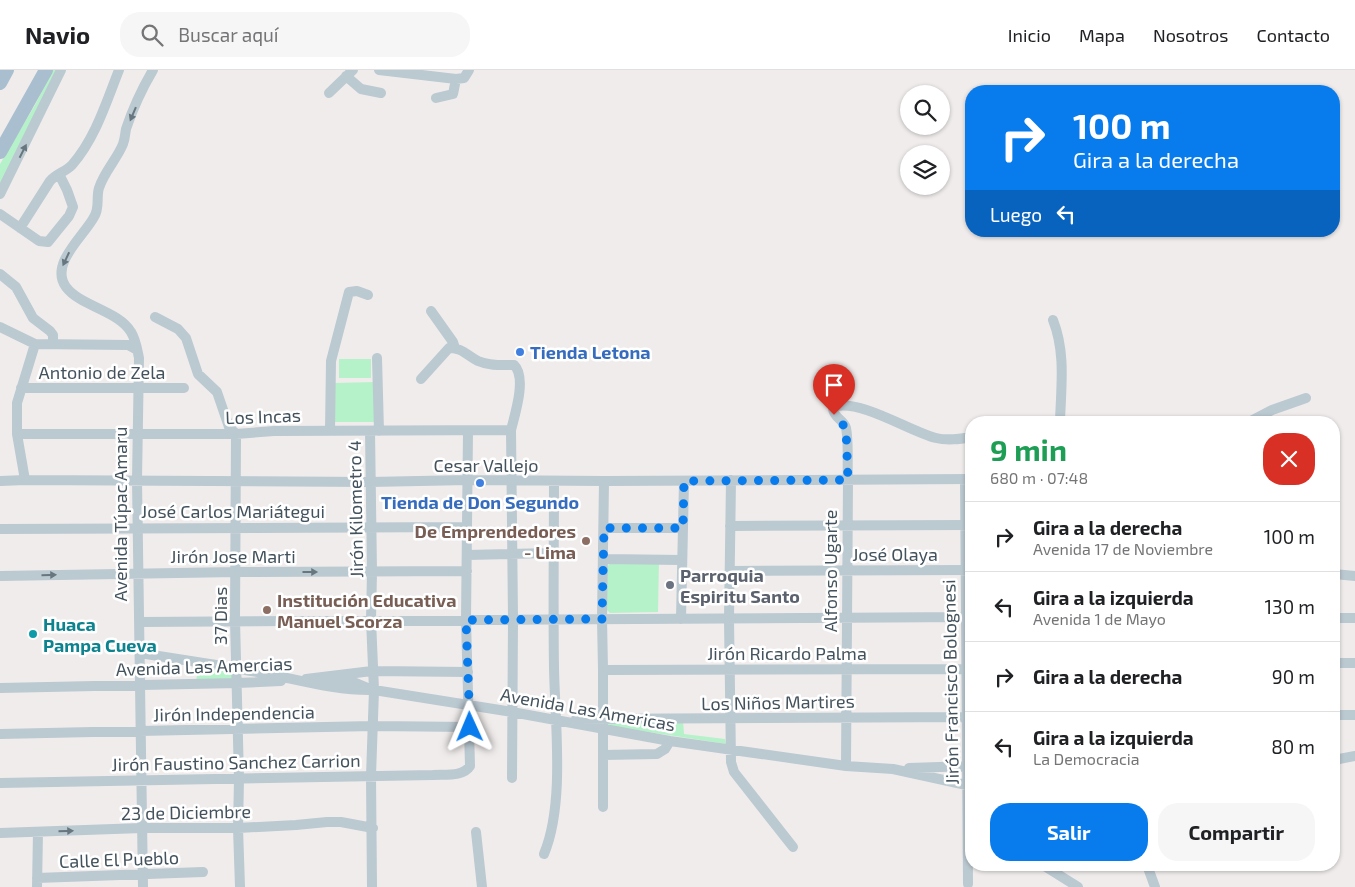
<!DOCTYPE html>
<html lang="es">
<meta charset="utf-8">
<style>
:root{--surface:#fff;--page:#f6f6f6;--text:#202124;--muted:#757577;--line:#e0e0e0;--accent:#097ced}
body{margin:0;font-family:"Exo 2",sans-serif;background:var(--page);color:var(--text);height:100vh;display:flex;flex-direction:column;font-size:19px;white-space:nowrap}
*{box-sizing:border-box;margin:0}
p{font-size:16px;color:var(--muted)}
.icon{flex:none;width:28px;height:28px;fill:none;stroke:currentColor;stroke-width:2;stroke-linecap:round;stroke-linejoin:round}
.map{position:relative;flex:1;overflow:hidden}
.drawer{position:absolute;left:965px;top:346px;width:375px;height:455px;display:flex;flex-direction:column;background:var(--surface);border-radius:20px;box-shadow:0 1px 4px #0004}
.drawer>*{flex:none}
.top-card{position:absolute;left:965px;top:15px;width:375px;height:152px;border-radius:20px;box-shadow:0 1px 4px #0004;background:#097ced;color:#fff;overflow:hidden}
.controls{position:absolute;left:900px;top:15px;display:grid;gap:10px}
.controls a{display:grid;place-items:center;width:50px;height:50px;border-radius:50%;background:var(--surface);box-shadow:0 1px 4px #0004;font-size:25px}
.pin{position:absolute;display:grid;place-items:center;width:42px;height:42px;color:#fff;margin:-51px -21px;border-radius:50% 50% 50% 0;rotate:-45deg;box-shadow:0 0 5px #0007}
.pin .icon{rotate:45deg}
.me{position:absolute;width:55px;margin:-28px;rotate:359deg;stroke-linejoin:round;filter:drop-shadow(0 0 4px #0008)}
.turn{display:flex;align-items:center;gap:18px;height:105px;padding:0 25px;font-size:22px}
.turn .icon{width:65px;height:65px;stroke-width:2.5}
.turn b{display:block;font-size:35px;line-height:42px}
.then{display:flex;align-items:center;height:48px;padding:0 25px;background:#0003;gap:10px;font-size:19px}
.round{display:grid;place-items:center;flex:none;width:52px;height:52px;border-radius:20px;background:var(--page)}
.head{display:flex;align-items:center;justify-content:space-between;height:85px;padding:0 25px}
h1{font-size:30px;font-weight:700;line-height:38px;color:#1e9e55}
.button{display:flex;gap:10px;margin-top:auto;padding:10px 25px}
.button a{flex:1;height:58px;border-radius:20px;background:var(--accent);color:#fff;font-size:20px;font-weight:700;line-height:58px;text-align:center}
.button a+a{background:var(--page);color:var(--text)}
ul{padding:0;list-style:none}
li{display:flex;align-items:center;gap:15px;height:70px;padding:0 25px;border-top:1px solid var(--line)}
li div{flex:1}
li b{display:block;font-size:19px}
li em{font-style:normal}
header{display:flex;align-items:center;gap:30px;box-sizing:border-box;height:70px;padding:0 25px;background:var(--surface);border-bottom:1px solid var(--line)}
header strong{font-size:24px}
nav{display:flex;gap:28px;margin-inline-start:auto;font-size:18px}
.search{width:350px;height:45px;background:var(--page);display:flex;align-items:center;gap:12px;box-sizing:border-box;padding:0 18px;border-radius:20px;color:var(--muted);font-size:19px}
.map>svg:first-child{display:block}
.green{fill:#b6f2c9}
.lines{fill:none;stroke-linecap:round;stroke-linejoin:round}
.minor{stroke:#bbc9d1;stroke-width:10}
.major{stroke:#a9bfcf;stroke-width:14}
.oneway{fill:#67767f}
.route{stroke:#097ced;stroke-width:9;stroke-dasharray:0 16.2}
.shop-dot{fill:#3f7fe0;stroke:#fff;stroke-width:2}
.education-dot{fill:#8d6e63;stroke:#fff;stroke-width:2}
.worship-dot{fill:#6b7280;stroke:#fff;stroke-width:2}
.culture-dot{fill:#0f9aa8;stroke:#fff;stroke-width:2}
.labels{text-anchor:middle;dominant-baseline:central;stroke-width:5;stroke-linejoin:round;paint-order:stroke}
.shop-label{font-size:18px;font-weight:bold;fill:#366cbe;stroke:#fff;text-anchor:start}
.street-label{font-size:18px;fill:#43525c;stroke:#fff}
.education-label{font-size:18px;font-weight:bold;fill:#785e54;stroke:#fff;text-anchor:end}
.worship-label{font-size:18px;font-weight:bold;fill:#5b616d;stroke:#fff;text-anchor:start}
.culture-label{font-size:18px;font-weight:bold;fill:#0d838f;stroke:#fff;text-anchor:start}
</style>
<header>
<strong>Navio</strong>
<div class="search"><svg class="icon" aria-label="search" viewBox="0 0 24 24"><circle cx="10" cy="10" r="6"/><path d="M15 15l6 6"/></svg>Buscar aquí</div>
<nav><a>Inicio</a><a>Mapa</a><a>Nosotros</a><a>Contacto</a></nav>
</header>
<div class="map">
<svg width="1355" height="817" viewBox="0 0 1355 817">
<rect width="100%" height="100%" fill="#f0ecec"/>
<!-- green -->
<path class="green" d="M53,0H59L0,118V94L35,35Z
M339,289H371V308H339Z
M375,312L374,352H334L333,313Z
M612,491H659L658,542L610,543L606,539L607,497Z
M198,596L232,601V612L196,613Z
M604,650H683L684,664L725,669L726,674L604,655Z"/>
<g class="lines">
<!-- minor -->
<path class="minor" d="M379,0L456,9L464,8L469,0
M346,6L361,19L381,23
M329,23L353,0
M436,28L453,24L456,9
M0,124L61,0
M0,144L39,171L48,172L69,146L73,137L67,120L59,104
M20,158L50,111C56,104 65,102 72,95C95,69 106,33 119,0
M0,204L16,217L33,248L50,261L53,265V274
M431,241L453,272L455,278
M155,247L178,259L186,268L198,304L217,322L229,357L236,364L235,550L239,709L238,758L240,817
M1053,250C1066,283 1061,317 1060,352
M0,257L35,274L128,275L137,280
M377,288L379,361
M421,309L449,278C461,277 468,286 478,291C489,296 502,295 514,295C527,307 515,344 511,360L513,549L512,708
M21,318H184
M1243,352L1251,351L1272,340L1306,328
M330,361L331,291L349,222L357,221L368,225
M370,361L372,502L371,550L374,620L371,706L372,817
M17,364H236L274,361L511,360
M965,409L968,814
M25,410L17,364V333L35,274
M731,410L729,549L731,692L734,702L793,777
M0,411L25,410L370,412L468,410L604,411L971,409
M730,456L971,455
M604,458H683
M0,459L467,457
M467,485L553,483
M603,489L682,490
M730,501L971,500
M1334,504L1355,506
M0,506L236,502L467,501
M1334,548H1355
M681,549L684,411
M139,552L971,547
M140,583C183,590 226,596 268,604C303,611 338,621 374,620L512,642L670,671L846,696L893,699L971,716
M1334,593H1355
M603,600L970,599
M306,609L372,601L468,602
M331,610L356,613L368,618
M0,618L237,613L281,611
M1334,645H1355
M576,649L971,647
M0,664L373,656L469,657
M603,685L657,684L665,679L670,671
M1334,690L1355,686
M846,696L848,410C847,395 849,372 846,358C844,350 834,348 833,339L836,336C864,331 909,361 936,368C948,371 960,369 971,367
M909,698L971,696
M0,713L433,705C445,704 463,707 470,696L466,550L468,361
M603,737V600L602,549L604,411
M476,762L482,817
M0,763L142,758H238L296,755L327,752H341L373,758
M544,784C565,734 555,653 554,598C553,536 554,474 554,411
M1043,795L1078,817
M1147,795L1155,817
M37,808L203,802
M37,817L38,762
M143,817L137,410L139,288C137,279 136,270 131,262C119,241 80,236 66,217C49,194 84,166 94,147C100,138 96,127 99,118C104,102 117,89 123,74C125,69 125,64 126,59C132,41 143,17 153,0"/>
<!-- major -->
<path class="major" d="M0,13L7,0
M0,82L46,0"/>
</g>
<!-- one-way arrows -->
<defs><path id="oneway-solid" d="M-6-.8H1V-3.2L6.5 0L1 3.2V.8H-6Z" transform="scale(1.25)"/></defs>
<g class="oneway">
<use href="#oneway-solid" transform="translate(133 44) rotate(113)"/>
<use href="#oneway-solid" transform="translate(23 81) rotate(-63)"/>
<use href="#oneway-solid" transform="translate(66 189) rotate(115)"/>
<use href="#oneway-solid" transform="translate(310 502)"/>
<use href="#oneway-solid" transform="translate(49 505) rotate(-1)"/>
<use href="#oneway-solid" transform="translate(66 761) rotate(-2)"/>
</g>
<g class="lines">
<!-- route -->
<path class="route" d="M470,657L466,550L602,549L604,458H683L684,411L848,410L846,358L834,345"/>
</g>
<!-- markers -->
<g class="shop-dot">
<circle cx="520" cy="282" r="5"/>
<circle cx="480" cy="413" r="5"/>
</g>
<g class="education-dot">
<circle cx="586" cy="471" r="5"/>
<circle cx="267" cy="540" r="5"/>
</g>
<circle class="worship-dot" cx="670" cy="515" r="5"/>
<circle class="culture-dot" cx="33" cy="564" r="5"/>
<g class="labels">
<!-- shop labels -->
<g class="shop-label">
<text x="530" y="282">Tienda Letona</text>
<text x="480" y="432" text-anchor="middle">Tienda de Don Segundo</text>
</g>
<!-- street labels -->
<g class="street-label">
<text x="102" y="302">Antonio de Zela</text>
<text transform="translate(263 346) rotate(-2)">Los Incas</text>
<text x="486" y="395">Cesar Vallejo</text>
<text transform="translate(355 439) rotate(-91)">Jirón Kilometro 4</text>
<text x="233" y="441">José Carlos Mariátegui</text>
<text transform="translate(120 444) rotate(-90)">Avenida Túpac Amaru</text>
<text x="895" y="484">José Olaya</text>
<text x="233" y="486">Jirón Jose Marti</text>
<text transform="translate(830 501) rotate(-90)">Alfonso Ugarte</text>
<text transform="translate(220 546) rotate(-90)">37 Dias</text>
<text x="787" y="583">Jirón Ricardo Palma</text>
<text transform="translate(204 596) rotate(-2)">Avenida Las Amercias</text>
<text transform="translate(950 612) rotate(-91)">Jirón Francisco Bolognesi</text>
<text transform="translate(778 632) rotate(-1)">Los Niños Martires</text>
<text transform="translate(588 639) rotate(10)">Avenida Las Americas</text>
<text transform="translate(234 643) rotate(-1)">Jirón Independencia</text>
<text transform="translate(236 692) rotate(-1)">Jirón Faustino Sanchez Carrion</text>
<text transform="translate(186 742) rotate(-1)">23 de Diciembre</text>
<text transform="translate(119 789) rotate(-2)">Calle El Pueblo</text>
</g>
<!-- education labels -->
<g class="education-label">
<text x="576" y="461">De Emprendedores<tspan x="576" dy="21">- Lima</tspan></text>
<text x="277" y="530" text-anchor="start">Institución Educativa<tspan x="277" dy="21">Manuel Scorza</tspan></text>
</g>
<!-- worship labels -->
<g class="worship-label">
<text x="680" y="505">Parroquia<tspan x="680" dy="21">Espiritu Santo</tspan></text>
</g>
<!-- culture labels -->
<g class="culture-label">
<text x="43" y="554">Huaca<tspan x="43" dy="21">Pampa Cueva</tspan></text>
</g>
</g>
</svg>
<div class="controls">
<a><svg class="icon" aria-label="search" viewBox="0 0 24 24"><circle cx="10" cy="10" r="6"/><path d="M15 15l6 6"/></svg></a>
<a><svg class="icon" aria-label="layers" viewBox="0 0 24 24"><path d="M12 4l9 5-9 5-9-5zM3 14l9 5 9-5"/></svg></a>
</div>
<div class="pin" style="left:834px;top:345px;background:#d93025"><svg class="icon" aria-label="arrive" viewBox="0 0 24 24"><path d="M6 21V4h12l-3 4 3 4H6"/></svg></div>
<svg class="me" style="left:470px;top:657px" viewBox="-20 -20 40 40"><path d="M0-17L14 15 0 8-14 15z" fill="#097ced" stroke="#fff" stroke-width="4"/></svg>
<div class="top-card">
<div class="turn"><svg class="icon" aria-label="right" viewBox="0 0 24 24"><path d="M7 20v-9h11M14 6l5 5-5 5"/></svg><div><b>100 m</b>Gira a la derecha</div></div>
<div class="then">Luego<svg class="icon" aria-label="left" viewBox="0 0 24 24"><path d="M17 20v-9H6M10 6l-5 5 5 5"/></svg></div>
</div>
<section class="drawer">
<div class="head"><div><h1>9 min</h1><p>680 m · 07:48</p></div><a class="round" style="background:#d93025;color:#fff"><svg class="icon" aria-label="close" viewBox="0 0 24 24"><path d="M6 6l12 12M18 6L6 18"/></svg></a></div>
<ul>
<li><svg class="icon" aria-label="right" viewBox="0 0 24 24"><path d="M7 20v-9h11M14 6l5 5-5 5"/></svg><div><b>Gira a la derecha</b><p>Avenida 17 de Noviembre</p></div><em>100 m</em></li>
<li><svg class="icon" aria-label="left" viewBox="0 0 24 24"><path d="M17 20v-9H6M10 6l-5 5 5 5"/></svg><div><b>Gira a la izquierda</b><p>Avenida 1 de Mayo</p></div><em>130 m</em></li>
<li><svg class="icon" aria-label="right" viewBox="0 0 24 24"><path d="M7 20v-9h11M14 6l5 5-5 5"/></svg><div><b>Gira a la derecha</b></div><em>90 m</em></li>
<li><svg class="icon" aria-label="left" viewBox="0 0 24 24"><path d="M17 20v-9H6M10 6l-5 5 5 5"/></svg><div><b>Gira a la izquierda</b><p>La Democracia</p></div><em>80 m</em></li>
</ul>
<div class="button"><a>Salir</a><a>Compartir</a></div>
</section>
</div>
